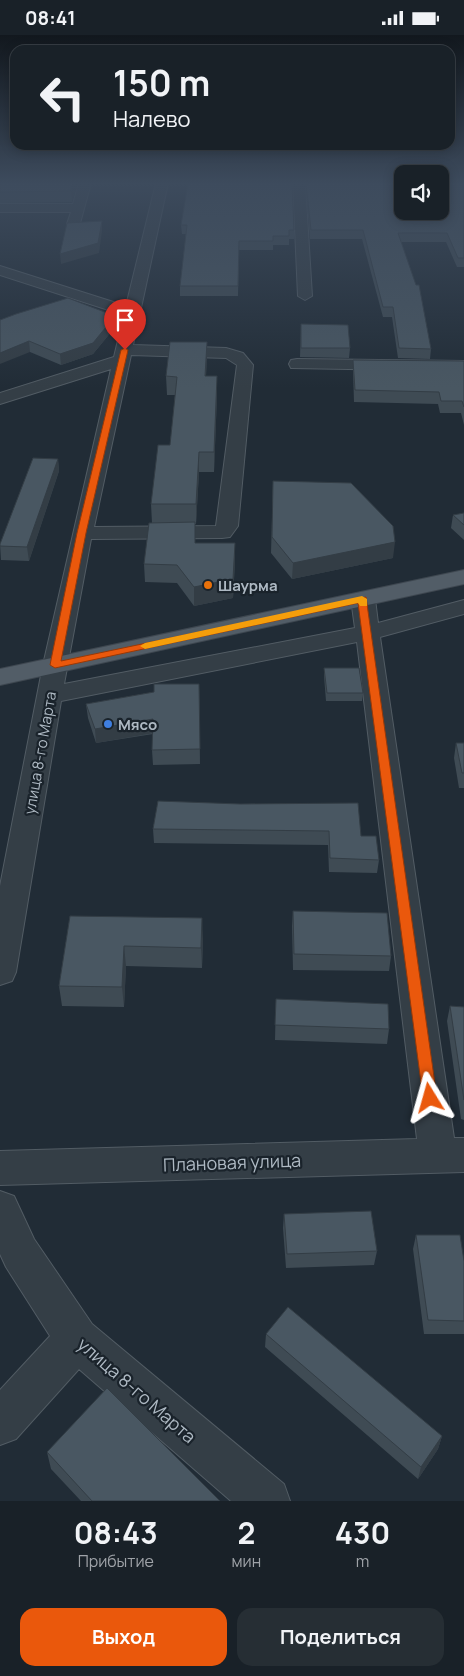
<!DOCTYPE html>
<html lang="ru">
<meta charset="utf-8">
<style>
:root{--surface:#192128;--page:#262e34;--text:#f1f3f6;--muted:#9fa3a8;--line:#373e45;--accent:#ea580c}
body{margin:0;font-family:Manrope,sans-serif;background:var(--page);color:var(--text);height:100vh;display:flex;flex-direction:column;font-size:19px;white-space:nowrap}
*{box-sizing:border-box;margin:0}
p{font-size:16px;color:var(--muted)}
.icon{flex:none;width:28px;height:28px;fill:none;stroke:currentColor;stroke-width:2;stroke-linecap:round;stroke-linejoin:round}
.map{position:relative;height:1466px;overflow:hidden}
.side{display:flex;flex-direction:column;background:var(--surface);flex:1}
.side>*{flex:none}
.banner{position:absolute;left:10px;top:10px;width:445px;height:105px;border-radius:15px;box-shadow:0 2px 12px #0003,0 0 0 1px var(--line);background:#192128;color:var(--text);overflow:hidden}
.fabs{position:absolute;left:394px;top:130px;display:grid;gap:10px}
.fabs a{display:grid;place-items:center;width:55px;height:55px;border-radius:10px;background:var(--surface);box-shadow:0 2px 12px #0003,0 0 0 1px var(--line);font-size:25px}
.pin{position:absolute;display:grid;place-items:center;width:42px;height:42px;color:#fff;margin:-51px -21px;border-radius:50% 50% 50% 0;rotate:-45deg;box-shadow:0 0 5px #0007}
.pin .icon{rotate:45deg}
.me{position:absolute;width:55px;margin:-28px;rotate:352deg;stroke-linejoin:round;filter:drop-shadow(0 0 4px #0008)}
.turn{display:flex;align-items:center;gap:18px;height:105px;padding:0 20px;font-size:22px}
.turn .icon{width:65px;height:65px;stroke-width:2.5}
.turn b{display:block;font-size:35px;line-height:42px}
.eta{display:flex;justify-content:space-evenly;align-items:center;height:85px;text-align:center}
.eta b{font-size:30px;font-weight:700;line-height:35px}
.action{display:flex;gap:10px;margin-top:auto;padding:10px 20px}
.action a{flex:1;height:58px;border-radius:15px;background:var(--accent);color:#fff;font-size:20px;font-weight:700;line-height:58px;text-align:center}
.action a+a{background:var(--page);color:var(--text)}
.status{display:flex;justify-content:space-between;align-items:center;height:35px;padding:0 25px;background:var(--surface);direction:ltr}
.status svg{height:14px;fill:currentColor}
.map>svg:first-child{display:block}
.lines{fill:none;stroke-linecap:round;stroke-linejoin:round}
.minor-casing{stroke:#525c64;stroke-width:2}
.major-casing{stroke:#3e4750;stroke-width:2}
.minor{fill:#343e46;fill-rule:evenodd}
.major{fill:#525d67;fill-rule:evenodd}
.wall{fill:#3f4b54}
.shaded-wall{fill:#333d45}
.building{fill:#495762;stroke:#333d45}
.route{fill:#ea580c;stroke:#983908}
.slow{fill:#f59e0b}
.food-dot{fill:#e8710a;stroke:#1a232b;stroke-width:2}
.shop-dot{fill:#3f7fe0;stroke:#1a232b;stroke-width:2}
.labels{text-anchor:middle;dominant-baseline:central;stroke-width:4.5;stroke-linejoin:round;paint-order:stroke}
.poi-label{font-size:15px;font-weight:bold;fill:#aeb9c3;stroke:#1a232b;text-anchor:start}
.street-label{font-size:15px;fill:#aeb9c3;stroke:#1a232b}
.near-street-label{font-size:18px;fill:#aeb9c3;stroke:#1a232b}
</style>
<div class="status"><b>08:41</b><svg viewBox="0 0 49 12"><path d="M0 12V9h3v3zM5 12V6h3v6zM10 12V3h3v9zM15 12V0h3v12zM26 1h20v11H26zM47 4h2v5h-2z"/></svg></div>
<div class="map">
<svg width="464" height="1466" viewBox="0 0 464 1466">
<rect width="100%" height="100%" fill="#212c36"/>
<g class="lines">
<!-- minor casing -->
<g class="minor-casing">
<path id="minor" d="M79,148H91L79,192L74,193L67,189L71,177H0V169H73Z
M156,148H168L133,310L226,313L243,318L253,330L238,491L230,502L222,503L91,504L64,649L355,593L351,564L355,559L363,557L371,559L375,564L378,588L464,565V579L380,602L454,1103H464V1137L0,1150V1116L417,1104L357,607L61,666L16,937L12,946L0,950V851L43,630L111,334L0,369V358L114,322L124,280L0,240V231L126,271ZM131,320L226,323L237,330L216,491L94,492Z
M293,148H305L312,261L305,265L298,261Z
M297,324L464,326V336L291,333L289,329L291,325Z
M0,1156L14,1161L34,1204L92,1289L284,1449L290,1466H231L79,1334L16,1404L0,1410V1355L50,1301L6,1232L0,1219Z"/>
</g>
<!-- major casing -->
<g class="major-casing">
<path id="major" d="M464,535V549L0,650V634Z"/>
</g>
<!-- minor -->
<use href="#minor" class="minor"/>
<!-- major -->
<use href="#major" class="major"/>
</g>
<!-- wall -->
<path class="wall" d="M0,148H77L72,167L0,168Z
M305,148H464V232H457L446,207H401L431,314L430,324L398,323L392,282H383L362,204H310Z
M181,190L294,195V204H289V210H273V215H239L238,261H180V251L186,199H182Z
M115,281L116,291L93,319L61,330L30,317L0,285Z
M301,289L350,313L349,323L300,322Z
M207,307L206,341H217V360L214,437H199L196,489H195V508H235V526L233,563L194,571L177,548L145,547L144,529L152,488L151,469L170,410L175,360H167L166,341Z
M353,325L464,326V390L461,378H440L438,369L354,367L353,336Z
M58,424L59,436L29,526L1,525L0,509Z
M273,446L393,523L292,544L271,518Z
M464,478V505L451,493L453,480Z
M324,633L363,658L362,666H326L324,641Z
M199,649L200,729L153,730L152,715L153,699L96,708L88,683L86,669Z
M456,708H464V753H459L454,723Z
M158,766L361,801L379,825L377,838L329,837L328,810L154,808L153,794Z
M293,876L391,921L389,936L293,935L292,891Z
M70,881L203,903L202,933L126,931L124,972L62,971L59,951Z
M276,964L389,994L387,1009L275,1005Z
M450,971L464,972V1085L461,1084L447,986Z
M284,1179L377,1216L374,1230L286,1233L283,1193Z
M416,1200L464,1226V1299H424L413,1214Z
M266,1299L442,1401L438,1414L418,1444L265,1312Z
M47,1417L220,1466H81L51,1434Z"/>
<!-- shaded-wall -->
<path class="shaded-wall" d="M73,148H77L72,167L71,156Z
M102,186V196L99,218L61,229L60,219Z
M115,281L116,291L93,319L61,330L60,319Z
M29,306L30,317L0,329V318Z
M207,307V325L205,360V341Z
M217,341V360L214,437V417Z
M199,417V437L196,489V469Z
M58,424L59,436L29,526L27,512Z
M395,507L393,523L292,544L293,528Z
M235,508V526L233,563L194,571V552Z
M153,684L154,698L96,708L95,694Z
M202,883L203,903L202,933L201,913Z
M124,911L126,931L124,972L122,952Z
M442,1401L438,1414L418,1444L421,1432Z"/>
<!-- building -->
<path class="building" d="M0,148H73L71,156L0,157Z
M188,148H292L294,195H289V201H273V206H239L238,251H180L187,190H181Z
M306,148H402V176H440V148H464V223H458L447,198H398L416,250H419L431,314L399,313L393,272H383L363,195H311Z
M102,186L98,208L60,219L67,188Z
M68,263L115,281L93,308L60,319L29,306L0,318V285L16,279Z
M301,289L348,290L350,313H301Z
M170,307H207L205,341H217L214,417H199L196,469H151L158,410H170L177,342L166,341Z
M353,325L464,326V372L462,366H441L439,357L355,355Z
M33,423L58,424L27,512L0,511V509Z
M273,446L351,448L393,491L395,507L293,528L272,502Z
M464,478V490L453,480Z
M195,487V508H235L233,544L194,552L177,530L144,529L149,488Z
M324,633H359L363,658H327Z
M154,649H199L200,714L152,715L153,684L95,694L86,669L154,657Z
M456,708H464V738H462Z
M158,766L240,769L358,768L361,801H376L379,825L330,823L329,796L153,794Z
M293,876L387,878L391,921L294,919Z
M70,881L202,883L201,913L124,911L122,952L59,951Z
M276,964L388,969L389,994L275,990Z
M450,971L464,972V1065Z
M371,1176L377,1216L287,1219L284,1179Z
M416,1200H460L464,1226V1286L428,1285Z
M288,1272L442,1401L421,1432L266,1299Z
M107,1353L220,1466H92L47,1417Z"/>
<!-- sky -->
<linearGradient id="sky" x2="0" y2="1"><stop stop-color="#12181e"/><stop offset="0.42" stop-color="#3d4b5d"/><stop offset="1" stop-color="#3d4b5d" stop-opacity="0"/></linearGradient>
<rect width="464" height="353" fill="url(#sky)"/>
<!-- route -->
<path class="route" d="M125,313L128,315L86,498L61,626L366,562L437,1063L435,1067L430,1069L425,1067L423,1063L358,568L55,633L50,630L77,498L121,315Z"/>
<!-- slow -->
<path class="slow" d="M362,561L367,564V571H360L358,568L145,614L140,611L145,608Z"/>
<!-- markers -->
<circle class="food-dot" cx="208" cy="550" r="5"/>
<circle class="shop-dot" cx="108" cy="689" r="5"/>
<g class="labels">
<!-- poi labels -->
<g class="poi-label">
<text x="218" y="550">Шаурма</text>
<text x="118" y="689">Мясо</text>
</g>
<!-- street labels -->
<g class="street-label">
<text transform="translate(40 718) rotate(-80)">улица 8-го Марта</text>
</g>
<!-- near-street labels -->
<g class="near-street-label">
<text transform="translate(232 1127) rotate(-2)">Плановая улица</text>
<text transform="translate(137 1355) rotate(41)">улица 8-го Марта</text>
</g>
</g>
</svg>
<div class="fabs">
<a><svg class="icon" aria-label="sound" viewBox="0 0 24 24"><path d="M4 9h4l5-4v14l-5-4H4zM17 9q2 3 0 6"/></svg></a>
</div>
<div class="pin" style="left:125px;top:315px;background:#d93025"><svg class="icon" aria-label="arrive" viewBox="0 0 24 24"><path d="M6 21V4h12l-3 4 3 4H6"/></svg></div>
<svg class="me" style="left:430px;top:1063px" viewBox="-20 -20 40 40"><path d="M0-17L14 15 0 8-14 15z" fill="#ea580c" stroke="#fff" stroke-width="4"/></svg>
<div class="banner">
<div class="turn"><svg class="icon" aria-label="left" viewBox="0 0 24 24"><path d="M17 20v-9H6M10 6l-5 5 5 5"/></svg><div><b>150 m</b>Налево</div></div>
</div>
</div>
<section class="side">
<div class="eta">
<div><b>08:43</b><p>Прибытие</p></div>
<div><b>2</b><p>мин</p></div>
<div><b>430</b><p>m</p></div>
</div>
<div class="action"><a>Выход</a><a>Поделиться</a></div>
</section>
